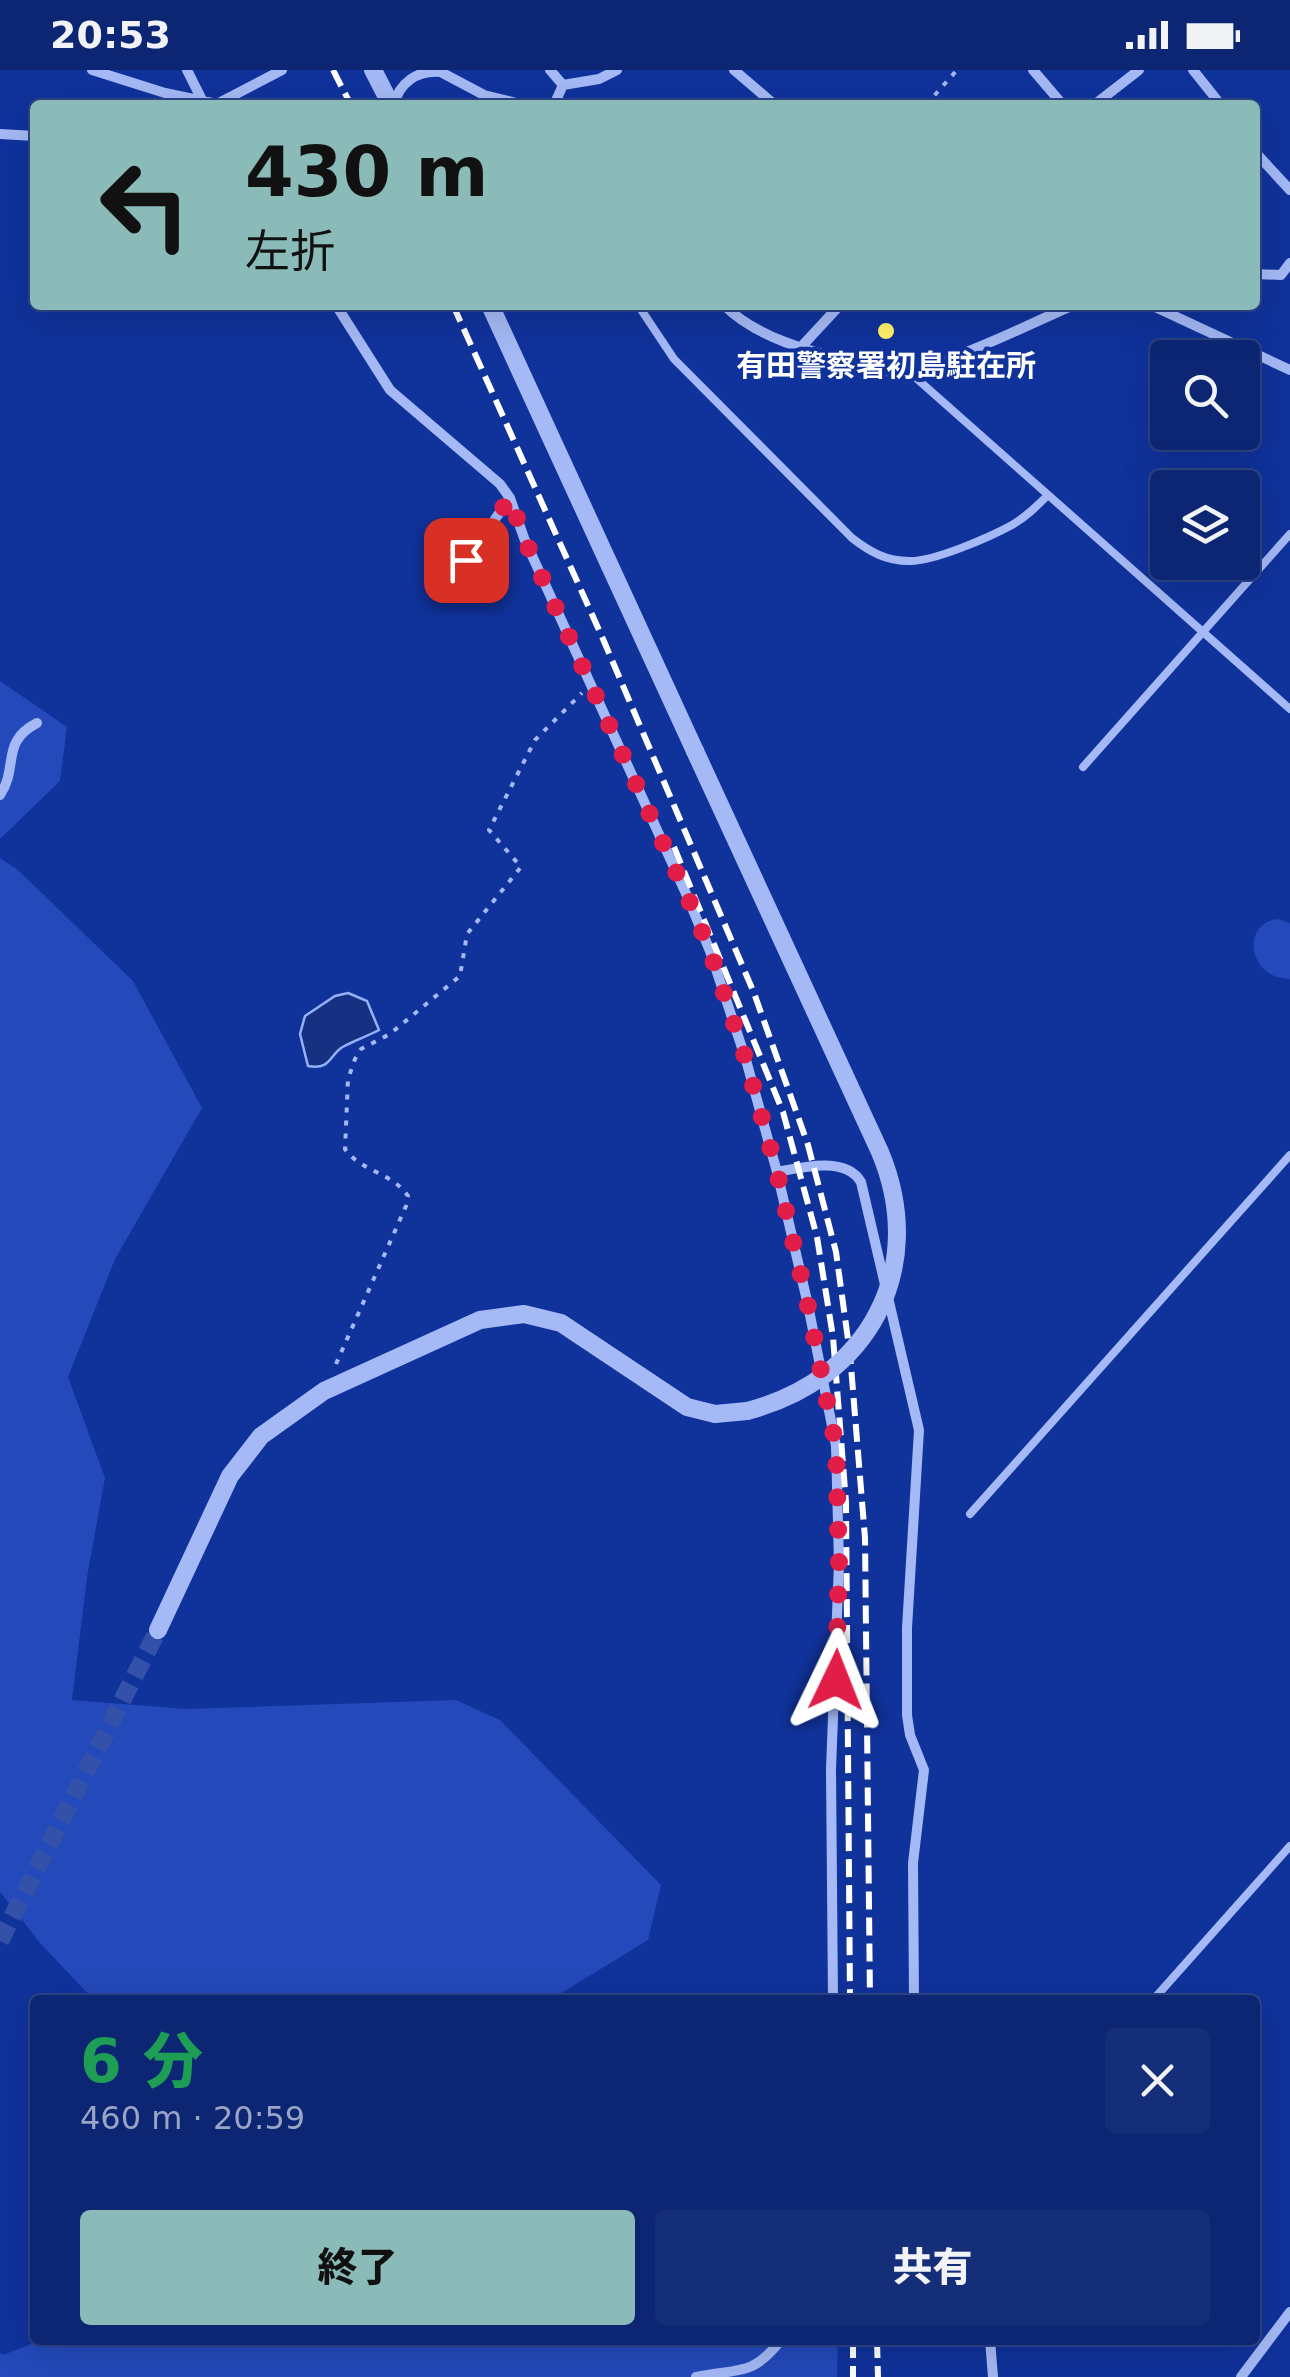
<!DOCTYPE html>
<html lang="ja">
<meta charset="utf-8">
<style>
:root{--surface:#0c2674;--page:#152e79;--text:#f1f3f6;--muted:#9aa5c5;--line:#2c4386;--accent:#8bbbb9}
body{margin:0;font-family:"DejaVu Sans","Noto Sans JP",sans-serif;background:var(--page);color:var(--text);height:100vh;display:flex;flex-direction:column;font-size:38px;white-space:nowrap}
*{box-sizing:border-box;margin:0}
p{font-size:32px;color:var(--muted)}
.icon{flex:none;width:55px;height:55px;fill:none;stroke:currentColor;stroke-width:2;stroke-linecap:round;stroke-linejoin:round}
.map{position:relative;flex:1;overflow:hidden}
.details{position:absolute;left:30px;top:1925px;width:1230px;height:350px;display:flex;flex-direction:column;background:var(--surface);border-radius:10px;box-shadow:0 10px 40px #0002,0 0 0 2px var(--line)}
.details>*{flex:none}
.hud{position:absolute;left:30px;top:30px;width:1230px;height:210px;border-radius:10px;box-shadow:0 10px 40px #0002,0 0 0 2px var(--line);background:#8bbbb9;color:#111;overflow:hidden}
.fabs{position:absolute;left:1150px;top:270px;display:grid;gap:20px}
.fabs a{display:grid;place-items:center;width:110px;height:110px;border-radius:10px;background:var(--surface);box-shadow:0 10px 40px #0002,0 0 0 2px var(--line);font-size:50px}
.pin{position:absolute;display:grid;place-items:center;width:85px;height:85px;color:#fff;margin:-42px;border-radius:20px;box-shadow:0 5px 15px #0006}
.me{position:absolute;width:110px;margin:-55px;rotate:2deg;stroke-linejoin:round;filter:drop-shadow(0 0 8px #0008)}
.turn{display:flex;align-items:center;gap:35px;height:210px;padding:0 50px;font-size:45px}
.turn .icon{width:130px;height:130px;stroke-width:2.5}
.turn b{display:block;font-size:70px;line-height:85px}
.round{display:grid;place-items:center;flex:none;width:105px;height:105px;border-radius:10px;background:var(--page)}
.head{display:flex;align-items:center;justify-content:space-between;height:170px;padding:0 50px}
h1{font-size:60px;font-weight:800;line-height:75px;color:#1e9e55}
.action{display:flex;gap:20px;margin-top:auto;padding:20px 50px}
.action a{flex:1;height:115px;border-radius:10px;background:var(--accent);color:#111;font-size:40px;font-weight:800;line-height:115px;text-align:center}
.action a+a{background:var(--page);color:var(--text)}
.status{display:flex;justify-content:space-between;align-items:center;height:70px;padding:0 50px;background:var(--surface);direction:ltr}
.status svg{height:28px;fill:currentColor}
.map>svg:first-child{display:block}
.green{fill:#2349ba}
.water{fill:#163082;stroke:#95b0f8;stroke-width:2.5}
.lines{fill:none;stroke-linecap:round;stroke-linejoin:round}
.tertiary-tunnel{stroke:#3451aa;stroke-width:18;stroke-dasharray:18 9;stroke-linecap:butt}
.path{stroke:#a4b9f5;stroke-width:4;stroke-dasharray:5 8;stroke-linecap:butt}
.service{stroke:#a4b9f5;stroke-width:8}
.minor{stroke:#a4b9f5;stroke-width:10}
.tertiary{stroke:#a4b9f5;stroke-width:18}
.rail{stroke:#fff;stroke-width:6;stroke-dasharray:18 8;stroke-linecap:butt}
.tertiary-bridge{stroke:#a4b9f5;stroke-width:18}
.route{stroke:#e11d48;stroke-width:18;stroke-dasharray:0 32.4}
.poi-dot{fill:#fff168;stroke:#10329b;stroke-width:4}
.labels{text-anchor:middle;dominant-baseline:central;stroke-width:8;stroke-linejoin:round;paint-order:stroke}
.poi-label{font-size:30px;font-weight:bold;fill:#fff;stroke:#10329b}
</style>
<div class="status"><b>20:53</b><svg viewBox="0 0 49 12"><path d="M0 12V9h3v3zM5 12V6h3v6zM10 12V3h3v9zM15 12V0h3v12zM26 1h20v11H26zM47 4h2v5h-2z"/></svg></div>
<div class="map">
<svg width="1290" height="2307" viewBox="0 0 1290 2307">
<rect width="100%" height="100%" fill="#10329b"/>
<!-- green -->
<path class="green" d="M0,611L67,657L60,711L0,769Z
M0,788L18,800L133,911L202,1038L115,1189L68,1307L105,1408L87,1507L72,1630L186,1639L456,1630L500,1650L661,1815L648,1870L550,1930H94L40,1873L0,1822Z
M1278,849L1290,853V909C1247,909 1241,852 1278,849Z
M42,2270H838L837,2307H0V2283L3,2285Z"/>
<!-- water -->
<path class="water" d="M348,923L367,931L379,960C370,965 344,975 341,978C329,987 330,1000 308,996L300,964L305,946L335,926Z"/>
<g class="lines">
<!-- tertiary-tunnel -->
<path class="tertiary-tunnel" d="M0,1871L158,1560"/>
<!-- path -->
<path class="path" d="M926,35L957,0
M336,1294L406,1136L408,1126C393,1103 360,1101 345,1079L348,1009L355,989L361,979L390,964L460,906L467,864L521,797L489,760L535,670L582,623"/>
<!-- service -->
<path class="service" d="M638,235L674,289L852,468C870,482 886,491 909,491C933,492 990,467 1012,455C1026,447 1037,436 1048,425
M907,300L1290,639
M1083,697L1290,464
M970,1444L1290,1085
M1153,1930L1290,1776"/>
<!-- minor -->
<path class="minor" d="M92,0L165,23L217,34L282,0
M187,0L203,32
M437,0L484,25L524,35
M550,0L563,15
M734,0L775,35
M1033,0L1063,35
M1193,0L1221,35
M563,15L599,9L617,0
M394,35C399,13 417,0 440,2
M554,35L563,15
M1094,35L1139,0
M0,64L35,66
M1255,82L1290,120
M1255,204L1281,205L1290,193
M336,235L390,320L500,414L510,428L524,468L688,828L710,881L746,990L777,1102L808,1235L836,1376L839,1493L831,1699L833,1930
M724,235C762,274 832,286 883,301C934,305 1025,255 1074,235
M1151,235L1290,300
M802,276L840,235
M444,521L510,428
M0,725C19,697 0,672 37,653
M777,1102C802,1097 846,1086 861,1112L919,1360L907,1558V1645L910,1665L924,1700L913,1793L914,1930
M990,2270L993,2307
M696,2307C739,2298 752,2307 781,2270
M1241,2307L1290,2242"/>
<!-- tertiary -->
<path class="tertiary" d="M373,0L391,35
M490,235L695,681
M158,1560L230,1406L261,1366L324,1321L480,1250L524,1244L561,1253L687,1337L715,1344L747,1341"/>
<!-- rail -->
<path class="rail" d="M333,0L351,35
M453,235L603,569L754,923L808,1075L836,1182L850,1284L865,1468L870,1930
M674,777L783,1042L817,1167L833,1267L846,1432L850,1930
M853,2270V2307
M877,2270L878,2307"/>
<!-- tertiary-bridge -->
<path class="tertiary-bridge" d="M695,681L880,1082C929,1199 868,1310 747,1341"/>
</g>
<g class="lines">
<!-- route -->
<path class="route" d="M466,490L510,428L524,468L688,828L710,881L746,990L777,1102L808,1236L836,1376L839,1493L836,1610"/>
</g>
<!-- markers -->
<circle class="poi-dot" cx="886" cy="261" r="10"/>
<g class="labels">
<!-- poi labels -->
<g class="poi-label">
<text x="886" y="295">有田警察署初島駐在所</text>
</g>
</g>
</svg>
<div class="fabs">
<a><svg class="icon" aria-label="search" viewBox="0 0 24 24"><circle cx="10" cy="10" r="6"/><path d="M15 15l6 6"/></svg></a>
<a><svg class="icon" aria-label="layers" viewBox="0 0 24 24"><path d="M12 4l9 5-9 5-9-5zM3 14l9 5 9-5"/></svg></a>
</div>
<div class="pin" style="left:466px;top:490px;background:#d93025"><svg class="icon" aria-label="arrive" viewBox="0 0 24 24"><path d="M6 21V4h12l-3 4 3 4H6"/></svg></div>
<svg class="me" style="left:836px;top:1610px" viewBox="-20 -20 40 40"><path d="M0-17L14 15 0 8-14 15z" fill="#e11d48" stroke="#fff" stroke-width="4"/></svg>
<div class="hud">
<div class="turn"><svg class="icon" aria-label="left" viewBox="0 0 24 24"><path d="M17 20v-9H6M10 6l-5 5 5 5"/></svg><div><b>430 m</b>左折</div></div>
</div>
<section class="details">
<div class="head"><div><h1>6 分</h1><p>460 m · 20:59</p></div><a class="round"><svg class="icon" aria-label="close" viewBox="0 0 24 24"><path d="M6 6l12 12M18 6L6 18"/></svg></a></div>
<div class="action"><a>終了</a><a>共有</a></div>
</section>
</div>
